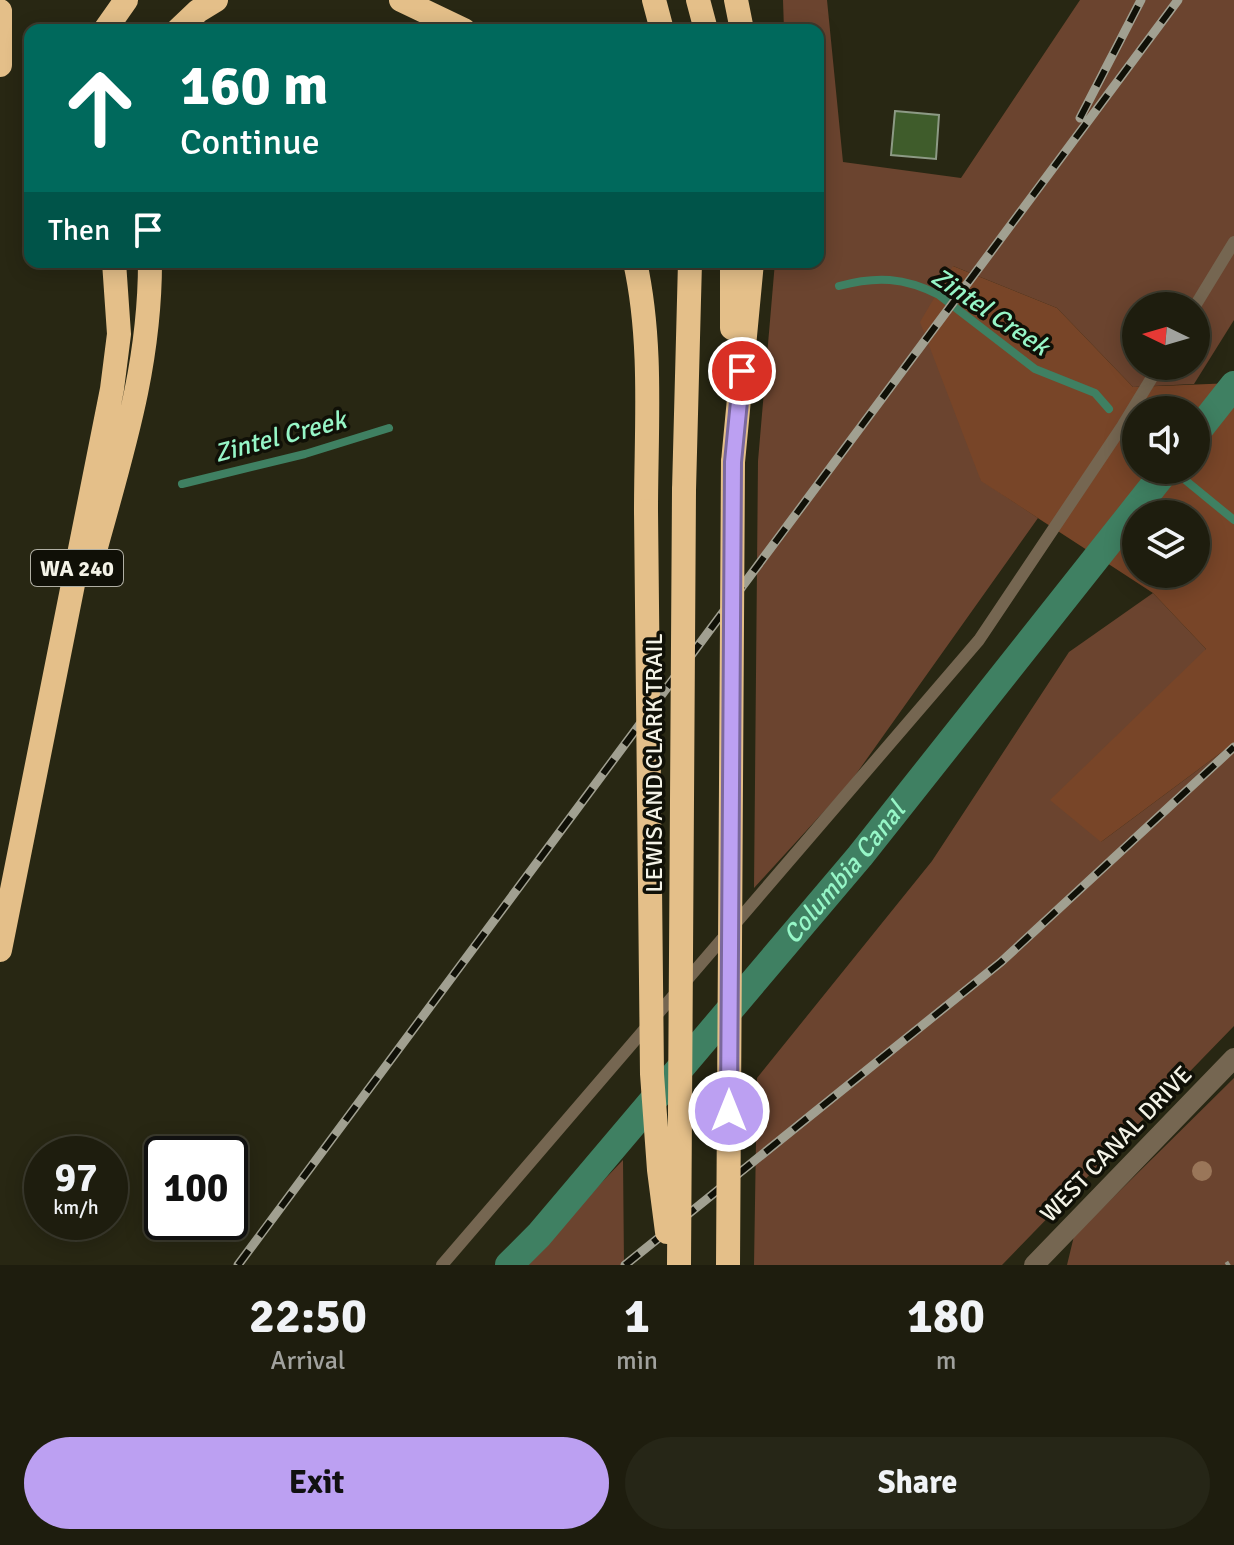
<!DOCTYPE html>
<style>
:root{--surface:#1e1d0e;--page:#262617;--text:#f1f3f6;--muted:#a1a29e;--line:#3c3b2e;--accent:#bca0f2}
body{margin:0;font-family:Signika,sans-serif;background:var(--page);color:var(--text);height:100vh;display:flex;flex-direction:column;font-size:30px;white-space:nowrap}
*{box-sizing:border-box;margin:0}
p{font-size:26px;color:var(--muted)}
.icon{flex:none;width:44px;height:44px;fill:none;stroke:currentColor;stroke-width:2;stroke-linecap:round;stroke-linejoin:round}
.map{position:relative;height:1265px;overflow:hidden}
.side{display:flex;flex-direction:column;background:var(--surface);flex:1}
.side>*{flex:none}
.guide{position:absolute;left:24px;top:24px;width:800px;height:244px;border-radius:16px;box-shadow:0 4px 20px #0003,0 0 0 2px var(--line);background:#00695c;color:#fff;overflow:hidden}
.needle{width:52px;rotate:275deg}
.controls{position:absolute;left:1122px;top:292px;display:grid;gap:16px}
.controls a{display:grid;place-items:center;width:88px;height:88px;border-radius:50%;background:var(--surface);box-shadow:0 4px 20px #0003,0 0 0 2px var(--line);font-size:40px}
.speed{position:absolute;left:24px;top:1136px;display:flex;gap:16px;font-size:40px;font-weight:700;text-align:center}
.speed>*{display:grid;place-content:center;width:104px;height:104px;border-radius:50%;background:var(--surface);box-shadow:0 4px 20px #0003,0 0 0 2px var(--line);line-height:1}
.speed small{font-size:20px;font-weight:400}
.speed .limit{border:4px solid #111;border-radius:12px;background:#fff;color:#111}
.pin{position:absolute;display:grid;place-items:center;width:68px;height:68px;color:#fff;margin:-34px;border:4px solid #fff;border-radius:50%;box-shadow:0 2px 8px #0007}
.me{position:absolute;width:88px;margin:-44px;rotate:0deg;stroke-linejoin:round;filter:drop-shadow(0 0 6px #0008)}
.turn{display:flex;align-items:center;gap:28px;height:168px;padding:0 24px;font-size:36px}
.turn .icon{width:104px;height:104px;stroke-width:2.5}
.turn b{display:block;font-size:56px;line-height:68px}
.then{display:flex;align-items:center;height:76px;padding:0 24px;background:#0003;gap:16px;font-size:30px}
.eta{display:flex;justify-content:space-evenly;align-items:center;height:136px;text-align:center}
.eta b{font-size:48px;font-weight:700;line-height:56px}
.button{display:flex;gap:16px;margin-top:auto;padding:16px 24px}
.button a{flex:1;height:92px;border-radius:48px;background:var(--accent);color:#111;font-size:32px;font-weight:700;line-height:92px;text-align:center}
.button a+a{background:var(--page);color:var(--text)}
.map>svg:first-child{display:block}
.green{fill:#6b442f;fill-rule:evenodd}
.forest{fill:#784528;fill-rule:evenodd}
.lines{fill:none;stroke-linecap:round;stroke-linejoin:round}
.stream{stroke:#3f8062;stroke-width:8}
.canal{stroke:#3f8062;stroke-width:28}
.building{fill:#3f5c2b;stroke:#8d9a85;stroke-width:2}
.path{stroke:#969585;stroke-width:5;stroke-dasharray:4 6;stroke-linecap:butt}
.service{stroke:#756651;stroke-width:12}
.tertiary{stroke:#756651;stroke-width:20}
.motorway{stroke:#e4bf89;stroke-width:24}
.rail-casing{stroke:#a1a091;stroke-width:9}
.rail{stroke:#101007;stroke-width:6;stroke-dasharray:18;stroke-linecap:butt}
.motorway-bridge{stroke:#e4bf89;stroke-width:24}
.tree{fill:#9a7659}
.route-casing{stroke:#7a689d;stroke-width:20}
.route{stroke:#bca0f2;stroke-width:14}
.labels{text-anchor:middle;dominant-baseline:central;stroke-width:7;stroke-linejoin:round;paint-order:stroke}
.shield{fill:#101007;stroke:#b0afa4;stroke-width:2}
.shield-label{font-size:22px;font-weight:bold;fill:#f4f3e7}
.street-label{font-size:24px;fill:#f4f3e7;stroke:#101007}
.water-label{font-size:26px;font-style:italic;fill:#96f6c7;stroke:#101007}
</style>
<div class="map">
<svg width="1234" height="1265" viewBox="0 0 1234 1265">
<rect width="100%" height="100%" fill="#282713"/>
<!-- green -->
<path class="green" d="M783,0H827L843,162L961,178L1080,0H1234V320L1194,384L1133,387L1057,308L953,266L981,480L1038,518L849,784L754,888L758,461L775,262H818V30H784ZM1136,306H1196V366H1136Z
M1153,593L1206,649L1101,842L1234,743V1026L1002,1265H754L757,1078L932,861L1069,652Z
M1234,1078V1265H1067L1074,1236Z
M623,1160L624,1265H523Z"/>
<!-- forest -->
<path class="forest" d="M953,266L1057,308L1133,387L1234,383V743L1101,842L1050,800L1206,649L1153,593L981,481L920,322ZM1136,410H1196V470H1136ZM1136,514H1196V574H1136Z"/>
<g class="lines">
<!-- stream -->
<path class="stream" d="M839,286C876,276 904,277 939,295L1035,369L1095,393L1109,409
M1123,425L1136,437
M1173,470L1234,520
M182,484L305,454L389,428"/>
<!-- canal -->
<g class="canal">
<path d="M1196,433L1234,385"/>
<path id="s1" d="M509,1265L539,1235L860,856L1166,470"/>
</g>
</g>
<!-- building -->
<path class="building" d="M895,111L939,115L936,159L891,155Z"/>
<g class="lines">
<!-- path -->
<path class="path" d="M1226,1265L1234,1260"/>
<!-- service -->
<path class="service" d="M1195,306L1234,242
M442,1265L979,640L1123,425L1159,366"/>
<!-- tertiary -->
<path class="tertiary" d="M1034,1265L1234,1058"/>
<!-- motorway -->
<path class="motorway" d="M401,0L464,30
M654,0L662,30
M698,0L706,30
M736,0L742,30
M0,11V65
M105,30L126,0
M178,30L198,11L216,0
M635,262C653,343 646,429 646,511
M732,262V328
M733,462L752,262
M684,490L690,262
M96,547C123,449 150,365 150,262
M0,950L112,389L119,334L114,262"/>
<!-- rail casing -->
<g class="rail-casing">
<path id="rail" d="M1080,118L1141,0
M238,1265L1178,0
M625,1265L1001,962L1234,747"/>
</g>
<!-- rail -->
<use href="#rail" class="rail"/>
<!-- motorway-bridge -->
<path class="motorway-bridge" d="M646,511L652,1074L659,1170L667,1232
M679,1265L684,490
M728,1265L733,462"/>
</g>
<!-- trees -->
<circle class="tree" cx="1202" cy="1171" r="10"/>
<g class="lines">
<!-- route casing -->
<g class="route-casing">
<path id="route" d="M729,1111L733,462L742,371"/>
</g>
<!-- route -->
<use href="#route" class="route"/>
</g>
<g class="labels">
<!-- shield labels -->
<rect class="shield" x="31" y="550" width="92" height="36" rx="6"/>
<g class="shield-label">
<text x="77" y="568">WA 240</text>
</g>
<!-- street labels -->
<g class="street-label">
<text transform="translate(654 763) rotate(-90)">LEWIS AND CLARK TRAIL</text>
<text transform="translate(1116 1144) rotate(-46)">WEST CANAL DRIVE</text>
</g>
<!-- water labels -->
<g class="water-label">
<text transform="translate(990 312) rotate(34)">Zintel Creek</text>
<text transform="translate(280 437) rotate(-15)">Zintel Creek</text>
<text stroke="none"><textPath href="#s1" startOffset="516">Columbia Canal</textPath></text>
</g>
</g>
</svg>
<div class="controls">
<a><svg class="needle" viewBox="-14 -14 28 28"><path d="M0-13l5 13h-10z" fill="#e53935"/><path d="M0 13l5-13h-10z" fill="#a1a29e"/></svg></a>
<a><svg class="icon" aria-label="sound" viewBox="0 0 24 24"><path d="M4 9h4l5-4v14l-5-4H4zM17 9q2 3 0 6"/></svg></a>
<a><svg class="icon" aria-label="layers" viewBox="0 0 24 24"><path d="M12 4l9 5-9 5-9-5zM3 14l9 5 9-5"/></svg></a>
</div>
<div class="speed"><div>97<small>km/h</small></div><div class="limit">100</div></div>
<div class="pin" style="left:742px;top:371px;background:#d93025"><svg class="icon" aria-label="arrive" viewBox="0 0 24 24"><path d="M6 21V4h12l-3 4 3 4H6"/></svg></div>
<svg class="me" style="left:729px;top:1111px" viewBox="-20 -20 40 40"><circle r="17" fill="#bca0f2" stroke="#fff" stroke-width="3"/><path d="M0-11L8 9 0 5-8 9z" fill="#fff"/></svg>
<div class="guide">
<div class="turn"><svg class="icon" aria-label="ahead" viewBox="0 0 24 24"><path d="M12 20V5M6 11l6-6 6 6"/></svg><div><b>160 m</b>Continue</div></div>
<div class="then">Then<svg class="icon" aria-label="arrive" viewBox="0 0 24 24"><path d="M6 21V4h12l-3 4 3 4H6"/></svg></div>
</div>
</div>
<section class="side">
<div class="eta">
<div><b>22:50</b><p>Arrival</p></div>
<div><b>1</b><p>min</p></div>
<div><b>180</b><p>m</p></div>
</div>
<div class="button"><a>Exit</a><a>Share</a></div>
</section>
